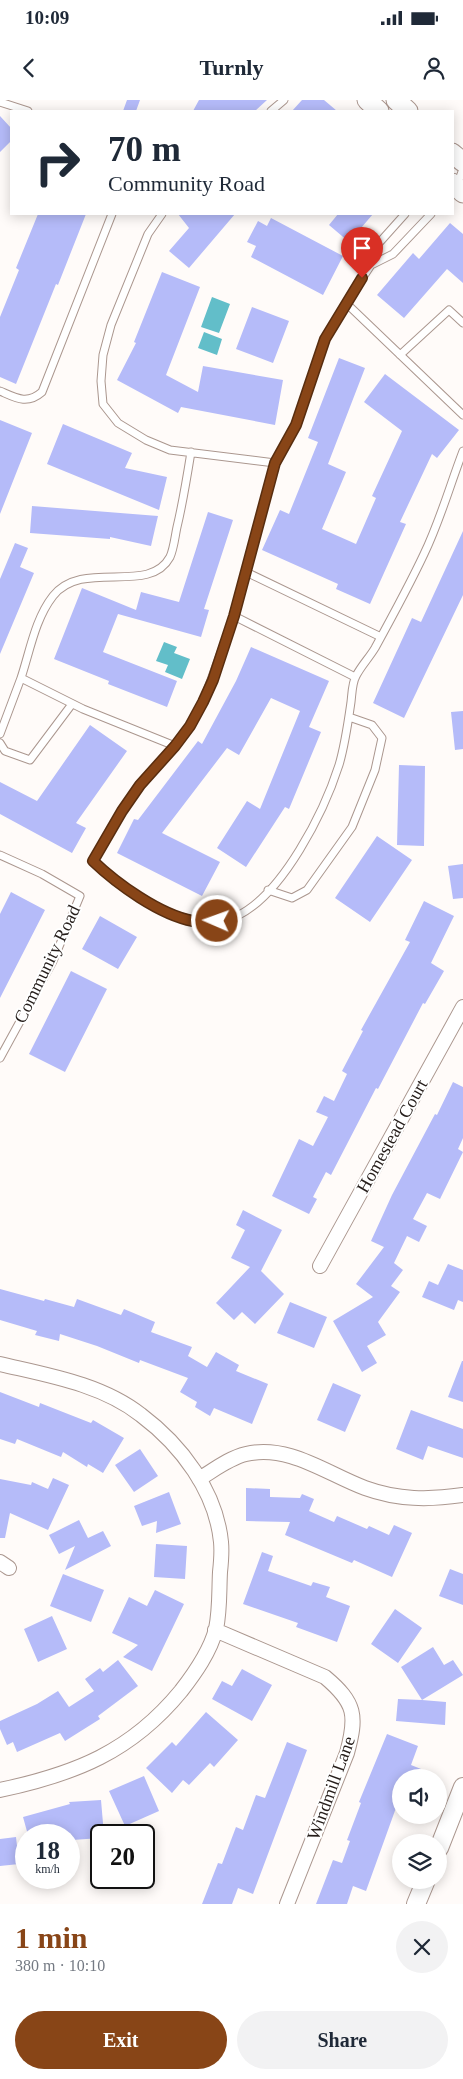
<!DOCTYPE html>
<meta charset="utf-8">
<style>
:root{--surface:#fff;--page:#f2f2f3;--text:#1f2937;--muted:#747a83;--accent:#884517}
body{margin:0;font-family:"Times New Roman",serif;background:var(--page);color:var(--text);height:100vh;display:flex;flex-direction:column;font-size:19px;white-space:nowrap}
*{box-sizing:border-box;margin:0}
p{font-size:16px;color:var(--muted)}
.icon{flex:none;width:28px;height:28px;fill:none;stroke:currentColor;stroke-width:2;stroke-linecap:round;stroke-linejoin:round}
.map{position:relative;height:1804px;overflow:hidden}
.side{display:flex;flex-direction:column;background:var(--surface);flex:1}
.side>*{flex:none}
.top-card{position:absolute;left:10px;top:10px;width:444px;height:105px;border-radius:0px;box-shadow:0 2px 12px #0003;background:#fff;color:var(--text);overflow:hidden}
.tools{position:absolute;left:392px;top:1669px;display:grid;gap:10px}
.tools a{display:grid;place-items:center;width:55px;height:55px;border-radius:50%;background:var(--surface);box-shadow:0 2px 12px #0003;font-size:25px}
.speed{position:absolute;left:15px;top:1724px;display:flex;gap:10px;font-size:25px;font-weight:700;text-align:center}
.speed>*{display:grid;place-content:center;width:65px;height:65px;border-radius:50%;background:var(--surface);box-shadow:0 2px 12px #0003;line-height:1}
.speed small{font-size:12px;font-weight:400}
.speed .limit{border:2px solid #111;border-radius:8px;background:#fff;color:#111}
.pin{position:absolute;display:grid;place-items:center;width:42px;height:42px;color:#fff;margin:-51px -21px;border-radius:50% 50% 50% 0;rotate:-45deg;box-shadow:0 0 5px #0007}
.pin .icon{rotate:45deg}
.me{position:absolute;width:55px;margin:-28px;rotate:272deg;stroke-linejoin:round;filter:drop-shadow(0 0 4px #0008)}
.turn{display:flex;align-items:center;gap:18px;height:105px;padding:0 15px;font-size:22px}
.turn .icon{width:65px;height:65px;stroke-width:2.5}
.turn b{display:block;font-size:35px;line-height:42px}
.round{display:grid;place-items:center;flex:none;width:52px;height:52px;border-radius:26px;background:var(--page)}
.headline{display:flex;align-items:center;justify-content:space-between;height:85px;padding:0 15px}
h1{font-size:30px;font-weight:700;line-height:38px;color:var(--accent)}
.action{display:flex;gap:10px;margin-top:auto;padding:10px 15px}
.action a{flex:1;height:58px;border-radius:30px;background:var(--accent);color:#fff;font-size:20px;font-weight:700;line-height:58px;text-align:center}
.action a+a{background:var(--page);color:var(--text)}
.status{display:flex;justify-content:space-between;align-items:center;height:35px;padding:0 25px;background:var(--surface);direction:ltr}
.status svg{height:14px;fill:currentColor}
header{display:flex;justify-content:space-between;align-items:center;height:65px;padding:0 15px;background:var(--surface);font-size:22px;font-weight:700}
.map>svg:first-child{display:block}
.water{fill:#62bec9}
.building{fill:#b5bbf9}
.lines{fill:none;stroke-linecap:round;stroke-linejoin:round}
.service-casing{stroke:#ab978f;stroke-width:9}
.minor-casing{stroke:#ab978f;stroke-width:16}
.tertiary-casing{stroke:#ab978f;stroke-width:20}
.secondary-casing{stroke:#ab978f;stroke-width:21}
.service{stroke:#fff;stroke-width:7}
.minor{stroke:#fff;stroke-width:14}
.tertiary{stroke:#fff;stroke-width:18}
.secondary{stroke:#fff;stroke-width:19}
.route-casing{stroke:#582d0f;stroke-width:12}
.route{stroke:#884517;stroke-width:9}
.labels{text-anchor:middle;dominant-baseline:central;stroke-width:4;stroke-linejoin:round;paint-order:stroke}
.street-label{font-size:18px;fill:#251d1a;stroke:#fff}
</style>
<div class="status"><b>10:09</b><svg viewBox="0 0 49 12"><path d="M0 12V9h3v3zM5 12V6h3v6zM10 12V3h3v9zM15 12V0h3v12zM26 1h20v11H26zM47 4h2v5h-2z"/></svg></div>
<header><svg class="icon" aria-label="back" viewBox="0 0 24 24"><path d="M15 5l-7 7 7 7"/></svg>Turnly<svg class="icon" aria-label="person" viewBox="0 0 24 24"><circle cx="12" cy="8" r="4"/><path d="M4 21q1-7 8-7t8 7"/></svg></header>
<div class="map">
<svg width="463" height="1804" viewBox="0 0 463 1804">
<rect width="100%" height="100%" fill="#fffbf9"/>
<!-- water -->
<path class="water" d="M212,197L230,204L219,233L201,227Z
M204,232L222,239L217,255L198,248Z
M164,542L177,547L174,553L190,559L182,579L165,572L168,565L156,561Z"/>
<!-- building -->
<path class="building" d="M127,0H140L136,11H123Z
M199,0H267L255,11H193Z
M302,0H324L337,11H292Z
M0,16L11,28V41L0,52Z
M38,114H86L58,185L56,184L16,284L0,277V217L19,170L16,168Z
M178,114H235L189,168L169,151L189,128Z
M338,114H373L349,142L329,125Z
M271,118L343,156L323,195L251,157L256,146L247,142L258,121L267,126Z
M450,123L463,134V183L447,169L404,218L377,195L413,153L419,159Z
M162,172L200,187L166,275L198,292L203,266L283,280L275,325L181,307L178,313L117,280L136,243L134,242Z
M252,207L289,221L273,263L236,249Z
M339,258L365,268L328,364L346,372L322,429L356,444L376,398L372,396L402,331L364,302L385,274L459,330L437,358L432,354L400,422L406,424L370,504L336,489L338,484L262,450L280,410L289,414L318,342L308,338Z
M0,320L32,333L0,414Z
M63,324L132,353L125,368L167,377L159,410L47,364Z
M32,406L158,416L151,446L110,437V439L30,433Z
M208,412L233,420L204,509L209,510L201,537L118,514L103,552L177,581L167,607L108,584L109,581L54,559L82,488L136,510L141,492L179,502Z
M463,431V495L404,618L373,603L412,518L421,522Z
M15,443L28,448L20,467L34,473L0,554V479Z
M251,547L329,581L309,627L321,632L289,709L285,707L246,767L217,748L247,701L260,709L300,611L271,598L239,655L227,648L162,733L220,762L202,796L117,753L134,719L138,720L198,641L202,644L236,581Z
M463,611V649L455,650L451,612Z
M90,625L127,651L76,723L86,728L72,753L0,714V682L37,701Z
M399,665L425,666L424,746L397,745Z
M377,736L412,760L370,822L335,798Z
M463,764V798L453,799L448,766Z
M11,792L45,810L0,898V814Z
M424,801L454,816L431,863L444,871L425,904L423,903L378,989L376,988L331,1075L326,1072L313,1097L317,1099L309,1114L272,1096L299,1039L313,1046L328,1017L316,1012L324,996L334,1001L347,974L342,971L363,931L361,930L410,842L405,840Z
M100,816L137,837L118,869L82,849Z
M71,871L107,889L65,972L29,954Z
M453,982L463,987V1038L458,1049L463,1052L440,1099L427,1093L413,1119L427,1126L419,1142L407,1136L394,1163L403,1170L391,1186L400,1192L378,1222L386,1235L367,1246L377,1263L362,1272L333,1221L373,1197L356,1184L384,1147L371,1141L392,1095L435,1014L437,1015Z
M243,1110L282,1130L261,1171L284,1194L255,1224L242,1212L234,1220L216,1203L250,1167L231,1158L245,1130L236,1125Z
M448,1164L463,1170V1202L458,1200L454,1210L422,1197L429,1181L438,1185Z
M0,1189L44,1201L45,1199L74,1207L77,1199L121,1215L124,1209L155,1222L151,1232L192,1247L188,1256L207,1267L216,1252L239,1265L236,1271L268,1284L252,1324L214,1308L210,1316L195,1307L197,1302L180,1292L188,1278L140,1260L139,1263L97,1246L60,1234L59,1241L35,1235L37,1231L0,1220Z
M290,1202L327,1217L314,1248L277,1233Z
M462,1261H463V1302L448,1297Z
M333,1283L361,1295L345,1332L317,1320Z
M0,1292L39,1307L40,1303L91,1323L93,1320L124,1338L103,1373L88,1364L87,1367L63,1352L61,1357L17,1339L15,1344L0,1339Z
M411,1310L463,1329V1358L428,1346L423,1360L396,1349Z
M140,1349L158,1376L134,1392L115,1365Z
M53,1378L69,1385L48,1430L10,1413L5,1438H0V1379L31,1385L32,1382L48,1389Z
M246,1388L270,1389V1397L300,1398L302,1394L314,1399L309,1411L334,1422L337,1416L367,1429L369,1426L389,1435L394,1425L412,1433L392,1477L354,1460L352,1463L285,1435L290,1422L246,1421Z
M169,1392L181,1424L156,1433L157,1421L142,1426L134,1406Z
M79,1420L88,1438L103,1431L111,1446L65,1470L75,1446L59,1454L49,1435Z
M156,1444L187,1446L185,1479L154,1477Z
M262,1452L273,1456L268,1471L311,1486L313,1482L330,1487L326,1497L350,1506L337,1542L296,1527L298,1523L243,1504Z
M450,1469L463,1474V1505L439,1496Z
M63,1474L104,1490L91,1522L50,1506Z
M155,1490L184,1504L152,1571L123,1557L138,1545L112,1533L129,1497L147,1506Z
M395,1509L422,1528L398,1563L371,1544Z
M52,1516L67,1549L38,1562L24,1529Z
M433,1547L444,1565L453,1560L463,1575L422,1600L446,1602L445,1625L396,1621L398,1599L422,1600L401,1567Z
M118,1560L138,1586L98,1616L100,1619L65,1641L60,1633L17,1652L13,1642L7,1645L0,1629V1621L37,1604L58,1591L69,1607L94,1591L85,1579L100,1568L103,1572Z
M242,1569L272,1585L252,1621L212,1599L222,1581L232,1586Z
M206,1612L238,1640L214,1667L210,1663L189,1685L183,1680L172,1693L146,1668L172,1642L176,1646Z
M387,1634L418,1646L411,1665L421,1669L417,1678H401V1694L366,1791L353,1786L347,1804H316L333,1760L342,1763L350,1741L347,1740L361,1703L359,1702Z
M287,1642L307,1650L253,1794L238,1788L232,1804H202L218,1763L222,1764L236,1727L243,1730L256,1695L265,1698Z
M144,1676L159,1711L125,1726L109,1691Z
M101,1700L104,1735H101V1738L72,1740V1735H28L23,1717L70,1704L69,1702Z
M16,1737L19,1764L0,1766V1739Z"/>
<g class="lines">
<!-- service casing -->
<g class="service-casing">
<path id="service" d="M0,2L28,11
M271,11L284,0
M457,85L463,69
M162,114L148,134L111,225L103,255L101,281L103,304L118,323L146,340L170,350L275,363
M405,114L379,143L371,165L346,203L325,239L296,325L275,363L234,516L203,602L190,625L175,646L141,685L122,711L93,761C124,791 191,838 237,816C283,794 324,712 339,665C345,645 348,623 351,602C352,594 352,583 356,576C361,566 369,558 375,548C392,517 409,486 424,454C440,421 450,385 463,351
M371,165L393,154L431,114
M346,203L463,315
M400,255L449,210L463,223
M0,291C16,298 27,305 42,292L112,114
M246,472L381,537
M234,516L355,577
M0,634L21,578
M0,643L5,651L30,660L72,604
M175,646L83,609L21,578C30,551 35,519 53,496C83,458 149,496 170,457C174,448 175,436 177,427C183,402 187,377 191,352
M0,755L42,774L80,796L53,861L0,958
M268,790L292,798L307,790L352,727L375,670L382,638L372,625L349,617"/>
</g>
<!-- minor casing -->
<g class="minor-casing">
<path id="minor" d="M320,1166L463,907
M0,1264C47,1275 102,1284 141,1315C181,1345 216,1391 221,1442C222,1452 221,1463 220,1472C219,1491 220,1510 216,1529C210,1552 195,1573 181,1591C131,1652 75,1674 0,1690
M199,1379C214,1370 229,1358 246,1354C289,1344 327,1374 365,1388C398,1400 429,1400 463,1395
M0,1462L9,1468
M215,1530L325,1577C356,1603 357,1616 347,1653L287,1804"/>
</g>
<!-- tertiary casing -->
<g class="tertiary-casing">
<path id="tertiary" d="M439,1748L463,1687
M416,1804L426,1780"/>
</g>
<!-- secondary casing -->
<g class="secondary-casing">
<path id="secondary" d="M367,0L379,11
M396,0L408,11
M452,53L463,62
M452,83L463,93"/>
</g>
<!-- service -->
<use href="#service" class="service"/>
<!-- minor -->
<use href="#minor" class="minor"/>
<!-- tertiary -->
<use href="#tertiary" class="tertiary"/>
<!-- secondary -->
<use href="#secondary" class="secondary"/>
</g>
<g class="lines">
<!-- route casing -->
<g class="route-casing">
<path id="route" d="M217,821C210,821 201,822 193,821C160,815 117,784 93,761L122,711L140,685L175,646L190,626L203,602L213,580L234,516L275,363L296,325L325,239L362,178"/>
</g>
<!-- route -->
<use href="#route" class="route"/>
</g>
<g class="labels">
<!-- street labels -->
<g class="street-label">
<text transform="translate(47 864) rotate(-64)">Community Road</text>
<text transform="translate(392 1036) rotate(-61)">Homestead Court</text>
<text transform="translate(331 1688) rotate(-70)">Windmill Lane</text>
</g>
</g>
</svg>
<div class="tools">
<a><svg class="icon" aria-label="sound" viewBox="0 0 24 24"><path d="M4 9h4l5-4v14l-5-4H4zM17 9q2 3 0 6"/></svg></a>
<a><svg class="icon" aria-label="layers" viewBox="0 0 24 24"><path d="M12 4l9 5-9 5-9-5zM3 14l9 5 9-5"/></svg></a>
</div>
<div class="speed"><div>18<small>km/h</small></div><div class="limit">20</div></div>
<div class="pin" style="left:362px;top:178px;background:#d93025"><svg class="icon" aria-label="arrive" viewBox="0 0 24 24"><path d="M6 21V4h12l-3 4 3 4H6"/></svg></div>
<svg class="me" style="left:217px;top:821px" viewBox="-20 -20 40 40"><circle r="17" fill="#884517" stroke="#fff" stroke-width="3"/><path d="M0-11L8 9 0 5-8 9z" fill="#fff"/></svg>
<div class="top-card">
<div class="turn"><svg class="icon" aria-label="right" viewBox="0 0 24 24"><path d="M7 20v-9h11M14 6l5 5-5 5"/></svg><div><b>70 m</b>Community Road</div></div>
</div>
</div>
<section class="side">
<div class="headline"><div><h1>1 min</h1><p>380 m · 10:10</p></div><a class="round"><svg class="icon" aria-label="close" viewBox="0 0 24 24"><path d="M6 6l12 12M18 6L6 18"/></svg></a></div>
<div class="action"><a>Exit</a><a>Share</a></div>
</section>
